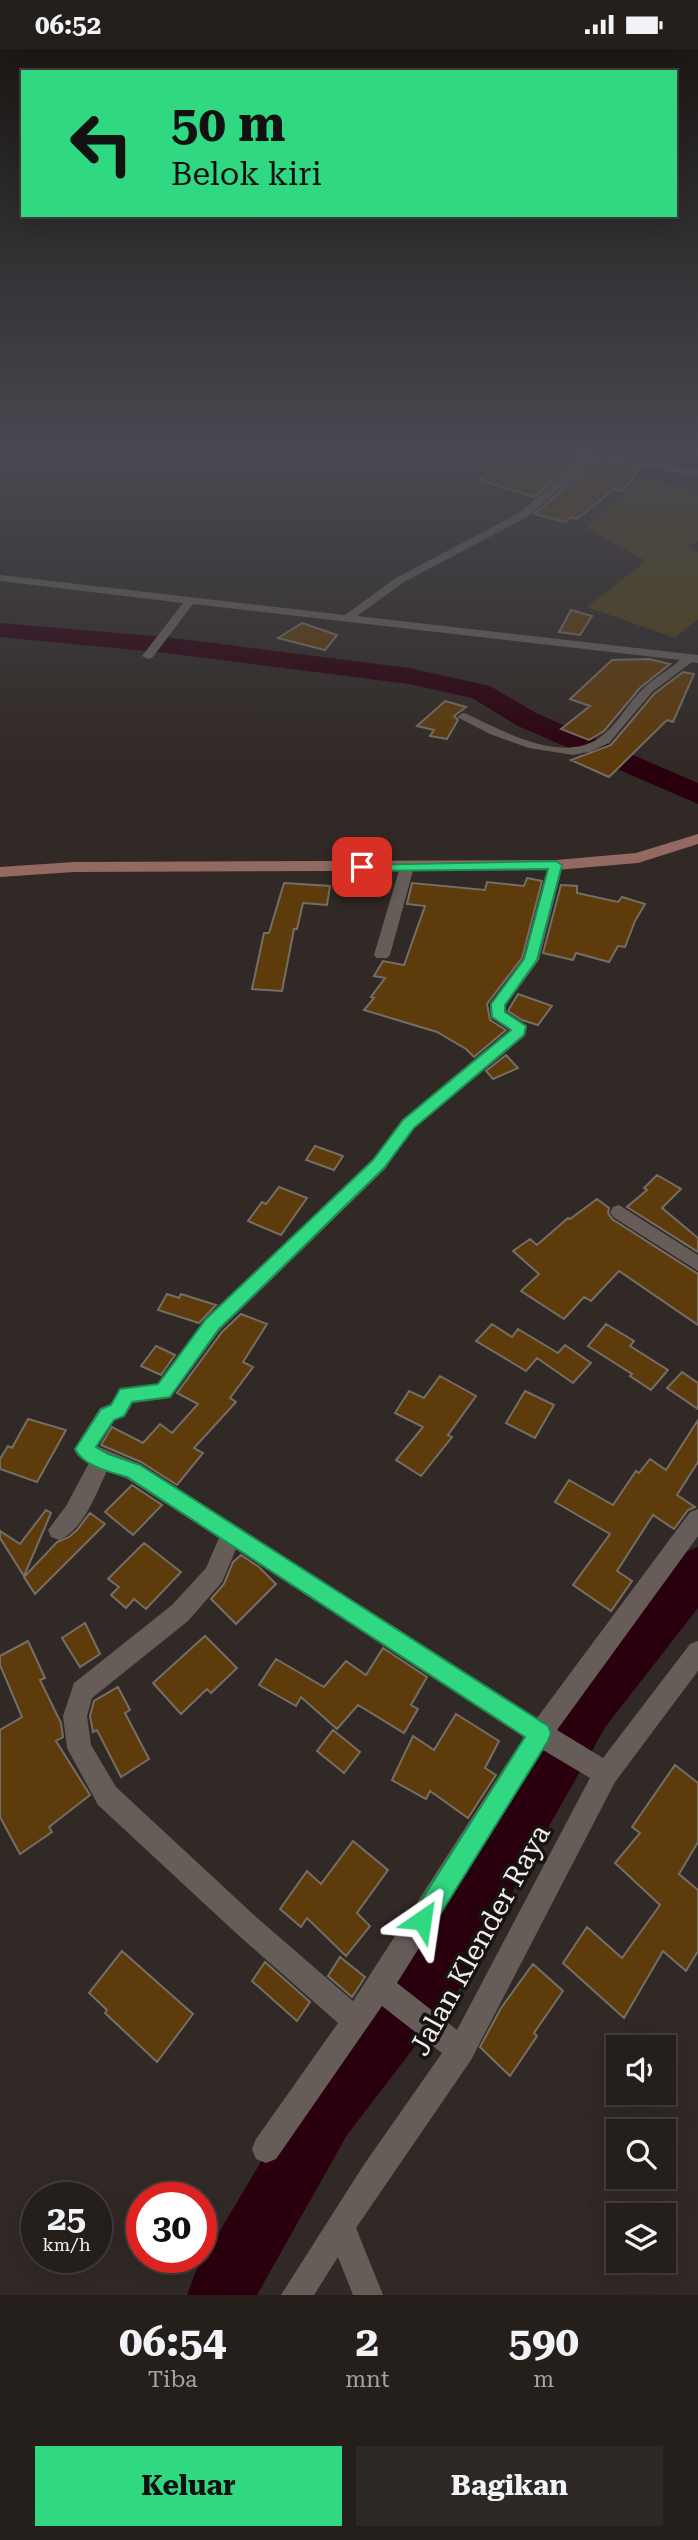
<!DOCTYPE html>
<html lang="id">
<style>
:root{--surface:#251f1c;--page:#2d2725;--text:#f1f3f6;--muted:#a3a2a3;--line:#423d3b;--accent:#31d882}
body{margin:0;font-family:"Roboto Serif",serif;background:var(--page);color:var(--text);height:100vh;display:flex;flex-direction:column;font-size:26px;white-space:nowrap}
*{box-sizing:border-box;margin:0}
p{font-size:23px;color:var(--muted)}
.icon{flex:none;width:38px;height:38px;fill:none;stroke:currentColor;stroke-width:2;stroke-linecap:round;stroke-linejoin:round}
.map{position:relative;height:2246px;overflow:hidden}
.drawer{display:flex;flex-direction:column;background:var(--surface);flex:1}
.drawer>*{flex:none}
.banner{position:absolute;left:21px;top:21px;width:656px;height:147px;border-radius:0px;box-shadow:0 7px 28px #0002,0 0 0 2px var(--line);background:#31d882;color:#111;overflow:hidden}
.tools{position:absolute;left:606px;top:1986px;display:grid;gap:14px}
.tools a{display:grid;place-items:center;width:70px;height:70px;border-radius:0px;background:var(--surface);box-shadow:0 7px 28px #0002,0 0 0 2px var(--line);font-size:35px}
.speed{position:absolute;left:21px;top:2133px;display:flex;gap:14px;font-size:35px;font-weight:700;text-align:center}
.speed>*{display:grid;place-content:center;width:91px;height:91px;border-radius:50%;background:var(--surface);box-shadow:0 7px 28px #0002,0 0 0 2px var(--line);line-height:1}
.speed small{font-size:18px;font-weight:400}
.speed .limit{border:10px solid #d22;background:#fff;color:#111}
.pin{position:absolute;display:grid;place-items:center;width:60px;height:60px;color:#fff;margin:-30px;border-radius:14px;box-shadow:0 4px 10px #0006}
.me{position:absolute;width:77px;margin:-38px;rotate:32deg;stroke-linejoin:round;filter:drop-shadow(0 0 5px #0008)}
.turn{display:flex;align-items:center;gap:24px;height:147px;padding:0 35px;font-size:32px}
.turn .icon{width:91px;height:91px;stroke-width:2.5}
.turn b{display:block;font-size:49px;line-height:60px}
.eta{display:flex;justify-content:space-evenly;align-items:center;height:119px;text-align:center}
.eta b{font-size:42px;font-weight:700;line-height:49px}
.button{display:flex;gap:14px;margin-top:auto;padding:14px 35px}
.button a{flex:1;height:80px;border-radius:0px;background:var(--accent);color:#111;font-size:28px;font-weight:700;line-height:80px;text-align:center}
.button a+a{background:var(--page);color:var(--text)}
.status{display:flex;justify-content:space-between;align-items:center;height:49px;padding:0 35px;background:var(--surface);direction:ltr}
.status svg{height:19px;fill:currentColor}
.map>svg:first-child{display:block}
.green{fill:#4f4014}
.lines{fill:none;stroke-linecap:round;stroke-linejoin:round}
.river{fill:#2b000e;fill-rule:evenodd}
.building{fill:#5e3b0b;stroke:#756e66;stroke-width:2}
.street{fill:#665d58;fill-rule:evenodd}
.secondary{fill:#936962;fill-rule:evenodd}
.route{fill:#31d882;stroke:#208c54;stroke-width:2}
.labels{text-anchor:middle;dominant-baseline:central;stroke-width:7;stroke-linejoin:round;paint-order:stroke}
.near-street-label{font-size:28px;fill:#f2ece9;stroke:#161311}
</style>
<div class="status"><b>06:52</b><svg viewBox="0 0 49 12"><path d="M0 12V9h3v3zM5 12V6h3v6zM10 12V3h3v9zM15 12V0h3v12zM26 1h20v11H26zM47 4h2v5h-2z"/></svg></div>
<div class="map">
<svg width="698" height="2246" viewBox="0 0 698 2246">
<rect width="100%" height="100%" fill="#312925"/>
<!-- green -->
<path class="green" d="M641,428L698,445V492L688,497L698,503V570L675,589L587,558L646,512L587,479Z"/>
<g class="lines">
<!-- river -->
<path class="river" d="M0,574L166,588L409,619L490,637L538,665L698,734V755L518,677L472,649L409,635L166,604L0,588Z
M698,1498V1559L606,1677L528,1814L465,1932L347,2086L257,2246H187L196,2222L303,2042L423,1890L488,1774L570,1641L681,1505Z"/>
</g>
<!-- building -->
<path class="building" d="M501,404H573L575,411L571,417L534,448L480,431L500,415Z
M589,414L639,421L623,442L614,440L577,470L571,468L566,473L534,465L581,425Z
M571,561L592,567L580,586L559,583Z
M302,574L337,586L325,601L278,589Z
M649,610L670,615L640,639L604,682L589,691L561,680L590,657L570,650L612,611Z
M683,623L694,625L673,673L667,671L609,728L571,711L611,696L654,645Z
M445,652L466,658L454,667L458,671L447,690L430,687L434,681L417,677Z
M527,829L542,832L522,909L487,955L490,971L506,981L474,1008L466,1000L437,983L364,961L374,949L371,948L385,929L374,927L383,912L404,916L425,857L407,855L412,834L485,841L487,833L524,837Z
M284,834L330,837L327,856L303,854L297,880H294L282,942L252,940L264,884H269Z
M561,836L577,837V844L618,853L622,848L645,855L635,872L625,898L618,897L609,913L576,904L573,911L543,904Z
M518,945L552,957L538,976L522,971L508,962Z
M506,1006L518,1019L493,1030L486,1022Z
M315,1097L343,1107L334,1121L306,1111Z
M657,1126L681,1140L662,1159L698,1189V1203L627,1158L647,1141L644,1139Z
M279,1138L307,1149L281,1186L248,1172L262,1153L266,1155Z
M597,1150L609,1159L608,1164L612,1170L698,1225V1276L619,1222L591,1252L584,1248L564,1270L521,1242L539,1225L513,1202L530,1190L537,1196L568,1169L570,1170Z
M167,1245L179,1249L181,1245L216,1256L199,1274L158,1261Z
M241,1265L267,1275L243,1313L253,1318L230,1349L236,1353L194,1399L203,1404L177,1436L141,1413L101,1396L112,1378L143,1394L160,1375L172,1384L198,1355L177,1344L222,1283Z
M492,1275L512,1288L518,1280L558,1304L565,1296L591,1314L573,1334L537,1309L526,1322L476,1292Z
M606,1275L634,1292L630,1297L668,1321L651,1341L630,1327L632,1325L588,1297Z
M156,1297L175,1306L161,1326L141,1317Z
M682,1323L698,1334V1360L667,1339Z
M440,1327L476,1347L448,1386L452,1388L421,1427L396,1411L423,1378L395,1364L409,1342L424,1349Z
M525,1342L554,1356L535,1389L506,1374Z
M28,1370L66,1381L37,1433L0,1420V1410L8,1397L12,1399Z
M698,1371V1413L677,1446L695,1458L688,1461L674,1480L653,1466L617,1522L632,1532L611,1562L573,1536L610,1485L555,1453L569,1431L613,1456L636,1422L639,1424L650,1410L666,1421Z
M132,1436L162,1456L133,1486L105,1463Z
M46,1461L51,1464L24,1527L0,1489V1482L20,1495Z
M90,1464L105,1475L35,1545L24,1528L57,1493L69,1488L77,1481Z
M144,1494L181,1523L146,1560L134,1550L126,1559L111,1546L119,1538L108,1530Z
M241,1506L259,1518L276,1535L236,1575L211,1550L224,1535L233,1513Z
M85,1574L100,1605L80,1618L62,1589Z
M205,1587L237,1619L211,1644L207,1640L181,1665L153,1634Z
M28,1592L45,1629L40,1631L61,1674L63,1688L56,1692L90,1746L49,1778L52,1783L20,1805L0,1768V1681L22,1668L0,1616V1607Z
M383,1599L427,1628L411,1656L418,1660L404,1684L358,1656L337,1680L301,1648L296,1657L259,1636L276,1610L324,1638L346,1612L366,1626Z
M118,1638L130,1661L125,1664L149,1710L121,1728L97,1681L93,1683L90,1667L94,1652Z
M456,1665L499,1692L485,1719L496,1726L468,1769L430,1742L426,1750L392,1731L413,1687L434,1701Z
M333,1681L360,1703L344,1724L317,1702Z
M675,1716L698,1734V1793L679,1825L698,1841V1902L686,1922L663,1902L624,1969L563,1914L587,1878L622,1909L660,1856L615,1814L640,1784L632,1778Z
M353,1792L388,1821L357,1864L370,1877L346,1907L307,1869L301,1878L280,1860L307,1822L321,1835Z
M122,1902L193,1965L157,2013L105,1964L107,1961L89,1944Z
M340,1908L365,1928L352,1948L328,1927Z
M265,1913L310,1953L297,1972L252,1932Z
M533,1915L563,1942L534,1984L537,1987L510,2027L480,1998L501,1959Z"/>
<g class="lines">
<!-- street -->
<path class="street" d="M576,404L698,420V426L588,411L579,423L527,468L404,533L357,567L698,606V614L692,613L652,643L609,694L590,703L573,706L529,699L490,685L457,668L463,664L467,665C503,682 561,715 599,689C617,677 627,655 642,641C653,629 668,622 680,611L193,555L152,609L148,610L142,607L183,554L0,532V526L345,566L396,529L519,464L573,419L578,411Z
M556,812L563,816L539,911L506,956L505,963L527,977L525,987L414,1079L385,1120L220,1281L170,1349L133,1354L125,1367L114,1371L97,1397L140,1415L537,1669L690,1463L698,1460V1487L557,1681L603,1709L690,1595L698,1592V1622L615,1733L471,2011L356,2179L383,2246H353L338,2208L314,2246H281L363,2117L442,2004L382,1957L276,2110L266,2114L256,2110L252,2100L256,2090L338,1974L237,1885L98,1756L67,1699L63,1667L74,1634L172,1556L206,1519L219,1489L126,1429L107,1422C96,1444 84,1481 59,1491L51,1488L48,1481L66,1457L89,1414L77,1406L74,1400L100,1359L111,1355L120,1340L157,1335L206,1269L373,1110L402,1071L511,981L491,969L490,955L524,910L549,816ZM236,1500L524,1688L353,1952L255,1867L116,1738L91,1696L87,1667L92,1649L188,1572L222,1533ZM543,1701L590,1729L457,1981L397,1934Z
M407,814L414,818L390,906L387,909H377L374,906L400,818Z
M619,1156L698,1206V1222L613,1168L610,1163L613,1158Z"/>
<!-- secondary -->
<path class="secondary" d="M698,785V795L638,814L556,821L74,823L0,828V818L74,813L556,811L636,804Z"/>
</g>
<!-- sky -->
<linearGradient id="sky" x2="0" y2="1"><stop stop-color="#1b1714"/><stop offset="0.56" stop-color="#484951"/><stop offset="1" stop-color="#484951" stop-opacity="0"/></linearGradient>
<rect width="698" height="719" fill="url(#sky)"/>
<!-- route -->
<path class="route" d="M556,812L562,816L537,911L505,956V963L526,977L524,986L414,1079L384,1119L219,1280L170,1348L132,1353L124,1367L114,1371L96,1398L108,1405L140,1416L548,1677L551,1684L548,1692L431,1880L422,1883L414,1880L411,1871L414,1863L525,1688L127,1428C110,1423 83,1417 75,1400L101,1360L111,1356L120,1340L158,1335L206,1270L373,1111L403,1071L511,981L492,968L491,955L524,910L548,820L362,822L358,821V816Z"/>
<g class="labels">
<!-- near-street labels -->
<g class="near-street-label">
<text transform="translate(480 1891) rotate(-61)">Jalan Klender Raya</text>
</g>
</g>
</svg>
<div class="tools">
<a><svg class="icon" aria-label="sound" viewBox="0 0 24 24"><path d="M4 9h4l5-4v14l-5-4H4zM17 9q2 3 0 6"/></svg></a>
<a><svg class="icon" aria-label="search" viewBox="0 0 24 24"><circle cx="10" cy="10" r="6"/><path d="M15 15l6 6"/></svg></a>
<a><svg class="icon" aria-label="layers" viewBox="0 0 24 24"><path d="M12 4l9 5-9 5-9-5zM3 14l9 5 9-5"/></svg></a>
</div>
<div class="speed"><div>25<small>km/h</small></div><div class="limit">30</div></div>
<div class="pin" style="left:362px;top:818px;background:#d93025"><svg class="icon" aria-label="arrive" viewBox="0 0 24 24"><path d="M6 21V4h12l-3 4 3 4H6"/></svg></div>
<svg class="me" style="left:422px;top:1871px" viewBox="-20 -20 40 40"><path d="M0-17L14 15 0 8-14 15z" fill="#31d882" stroke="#fff" stroke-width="4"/></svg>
<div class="banner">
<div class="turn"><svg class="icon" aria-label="left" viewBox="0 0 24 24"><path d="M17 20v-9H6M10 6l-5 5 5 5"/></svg><div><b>50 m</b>Belok kiri</div></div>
</div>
</div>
<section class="drawer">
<div class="eta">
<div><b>06:54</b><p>Tiba</p></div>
<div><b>2</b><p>mnt</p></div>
<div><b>590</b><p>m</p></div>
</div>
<div class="button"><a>Keluar</a><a>Bagikan</a></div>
</section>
